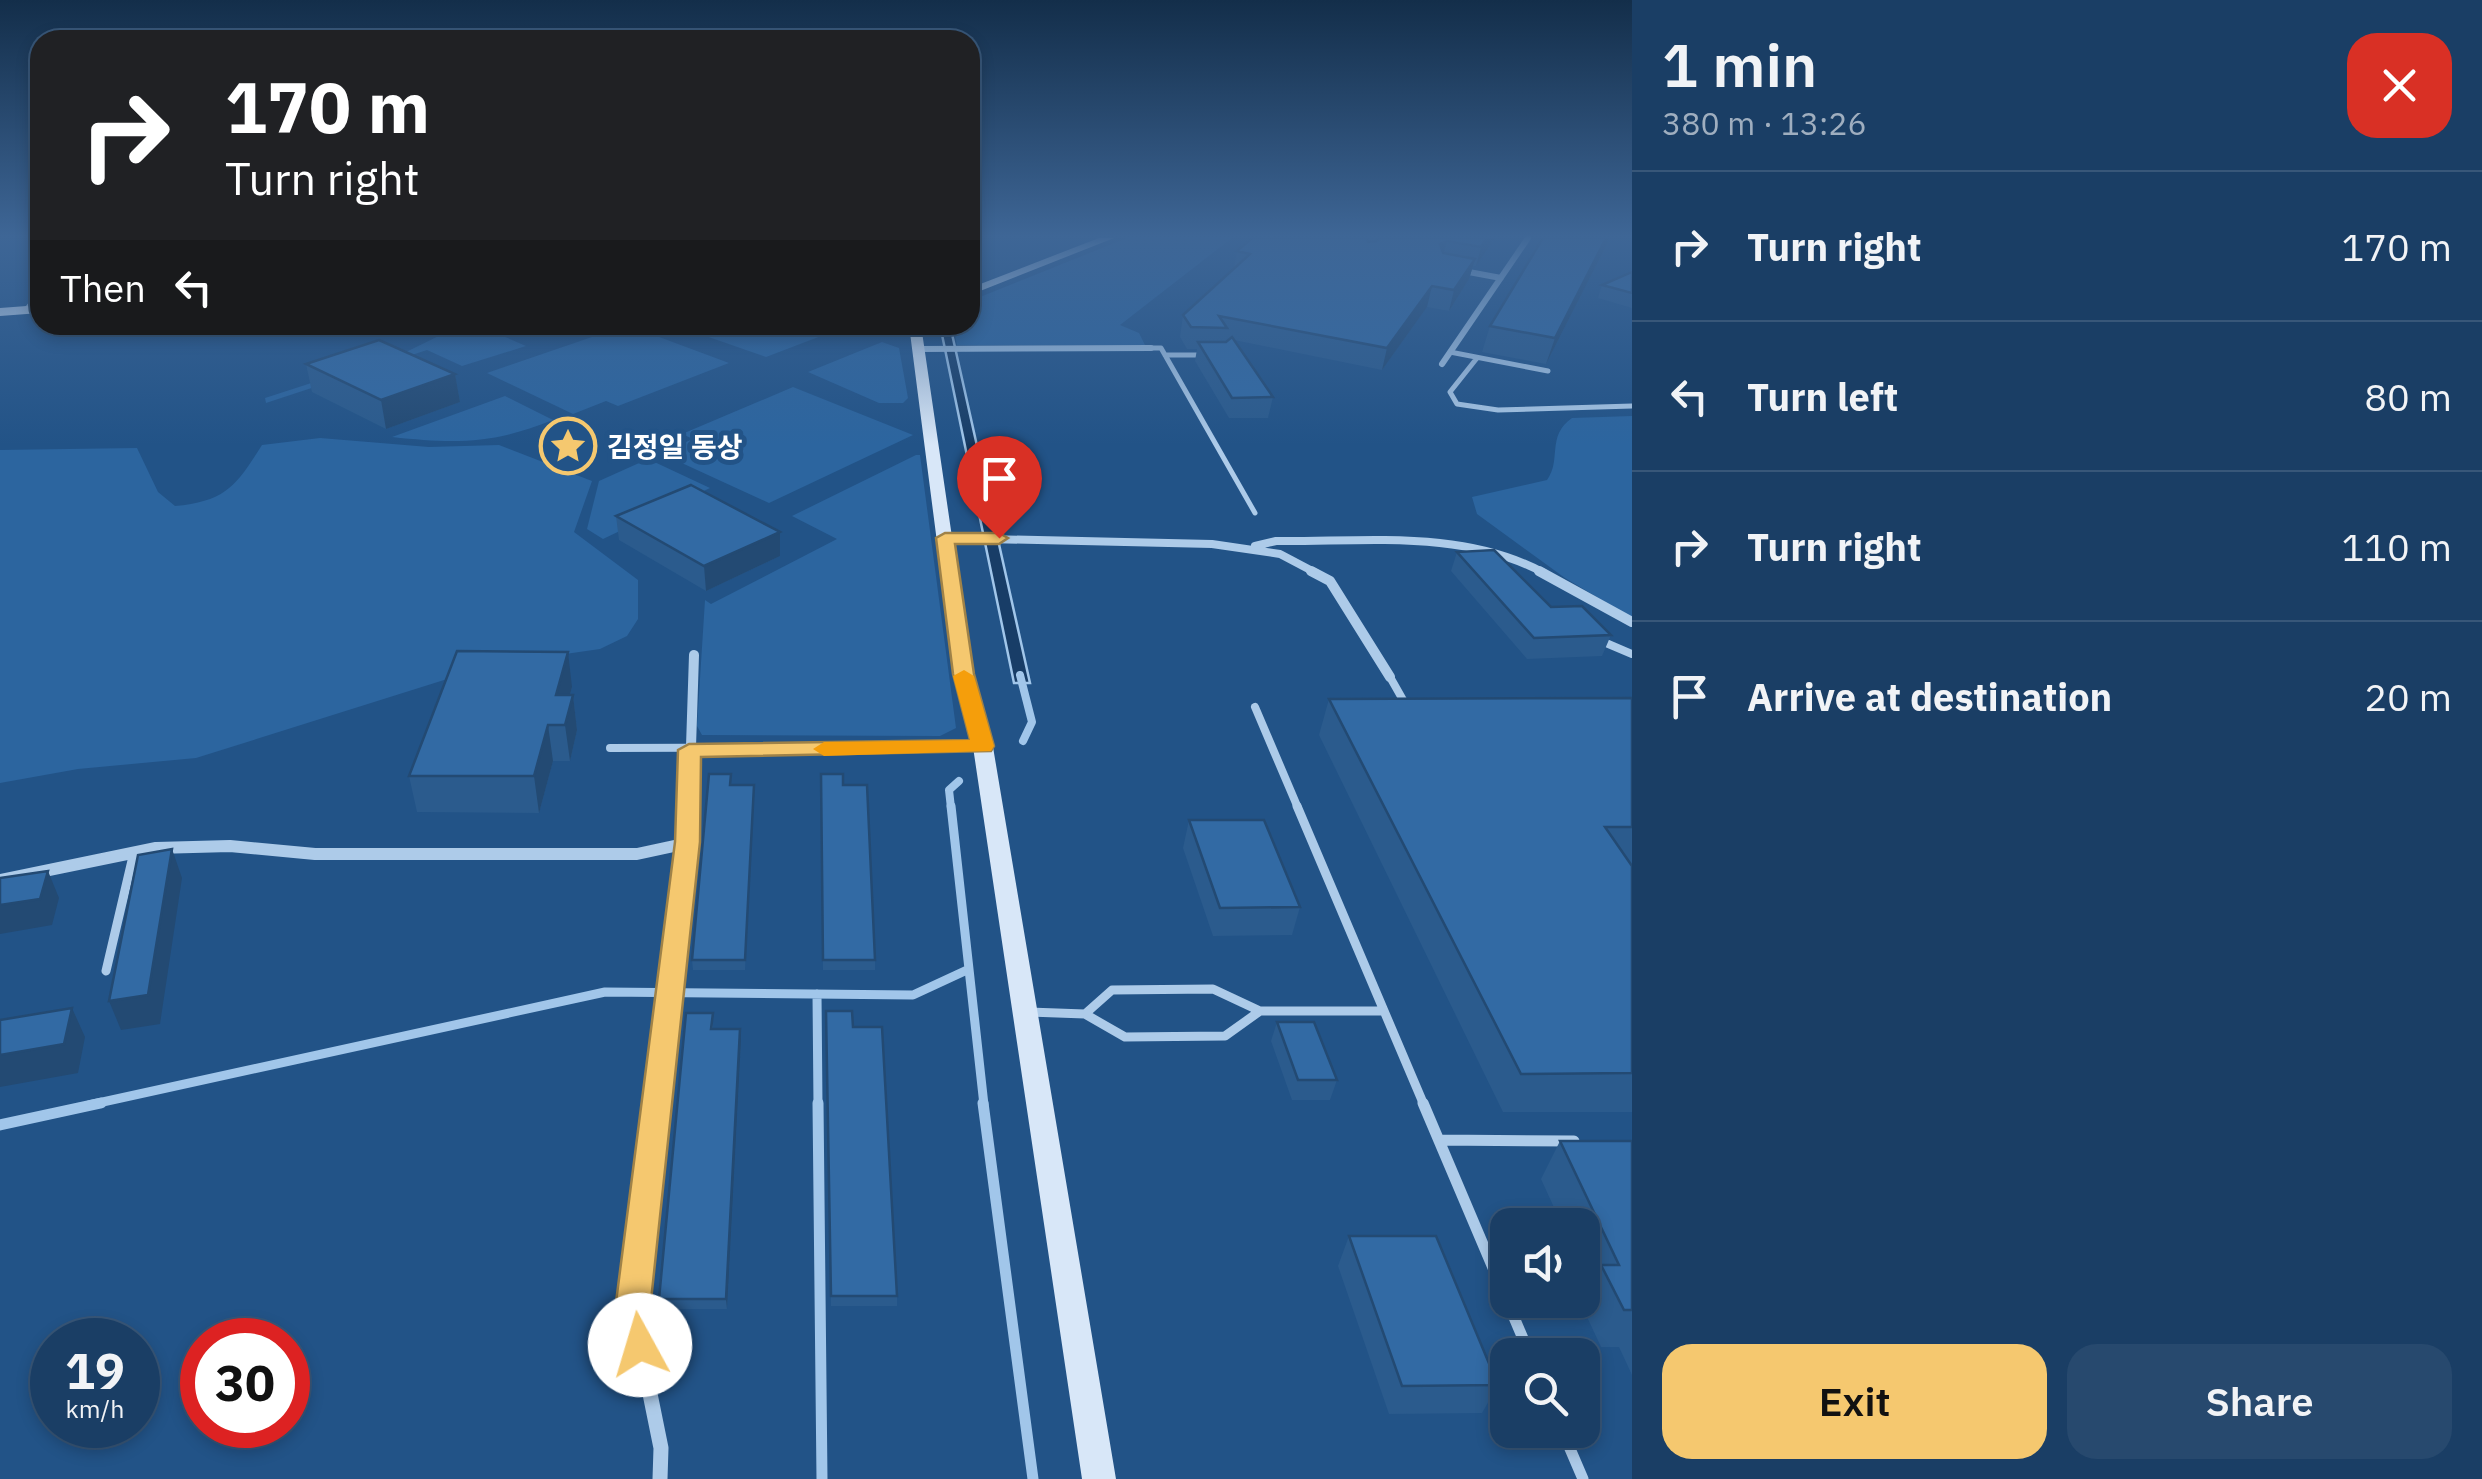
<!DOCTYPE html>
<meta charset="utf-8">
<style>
:root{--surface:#1a3e65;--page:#27496e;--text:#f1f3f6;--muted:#9faebf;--line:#385779;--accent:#f5c86f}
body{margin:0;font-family:"IBM Plex Sans","Noto Sans KR",sans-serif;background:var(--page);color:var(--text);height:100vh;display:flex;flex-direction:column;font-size:38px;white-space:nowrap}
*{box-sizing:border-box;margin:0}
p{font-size:32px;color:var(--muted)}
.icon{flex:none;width:55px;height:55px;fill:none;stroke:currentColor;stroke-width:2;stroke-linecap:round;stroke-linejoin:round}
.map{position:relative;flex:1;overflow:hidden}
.details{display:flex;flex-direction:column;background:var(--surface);width:850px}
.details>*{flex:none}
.guide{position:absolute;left:30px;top:30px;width:950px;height:305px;border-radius:30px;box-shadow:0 5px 15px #0003,0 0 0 2px var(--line);background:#202124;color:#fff;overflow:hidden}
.buttons{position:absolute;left:1490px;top:1208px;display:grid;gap:20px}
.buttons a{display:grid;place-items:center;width:110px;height:110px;border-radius:20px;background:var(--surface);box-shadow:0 5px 15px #0003,0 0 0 2px var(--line);font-size:50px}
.speed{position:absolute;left:30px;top:1318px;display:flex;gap:20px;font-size:50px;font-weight:700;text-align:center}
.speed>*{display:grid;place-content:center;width:130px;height:130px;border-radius:50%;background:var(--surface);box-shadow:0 5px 15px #0003,0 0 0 2px var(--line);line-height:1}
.speed small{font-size:25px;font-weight:400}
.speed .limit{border:15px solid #d22;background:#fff;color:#111}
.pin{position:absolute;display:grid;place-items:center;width:85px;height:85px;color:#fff;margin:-102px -42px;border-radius:50% 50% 50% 0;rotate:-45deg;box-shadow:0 0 10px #0007}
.pin .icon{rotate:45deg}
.me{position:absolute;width:110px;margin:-55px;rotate:354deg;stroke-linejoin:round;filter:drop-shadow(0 0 8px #0008)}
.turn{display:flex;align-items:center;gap:35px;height:210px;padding:0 30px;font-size:45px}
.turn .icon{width:130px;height:130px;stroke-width:2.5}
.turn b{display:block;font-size:70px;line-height:85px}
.then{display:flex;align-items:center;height:95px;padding:0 30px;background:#0003;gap:20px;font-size:38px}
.round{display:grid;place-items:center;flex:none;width:105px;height:105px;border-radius:30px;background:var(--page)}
.head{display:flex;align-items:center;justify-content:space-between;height:170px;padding:0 30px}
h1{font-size:60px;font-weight:600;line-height:75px}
.button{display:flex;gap:20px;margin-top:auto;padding:20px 30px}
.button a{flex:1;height:115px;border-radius:30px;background:var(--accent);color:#111;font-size:40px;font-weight:600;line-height:115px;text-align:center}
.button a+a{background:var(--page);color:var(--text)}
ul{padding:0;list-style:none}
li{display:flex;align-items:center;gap:30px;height:150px;padding:0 30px;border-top:2px solid var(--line)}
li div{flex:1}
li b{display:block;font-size:38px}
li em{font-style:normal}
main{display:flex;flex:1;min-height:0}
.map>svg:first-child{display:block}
.green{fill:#2c659f}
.water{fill:#183d67;stroke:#a1c6ea;stroke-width:2.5}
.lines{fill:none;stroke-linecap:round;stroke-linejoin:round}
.stream-far2{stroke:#a1c6ea;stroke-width:8}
.stream-far1{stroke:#a1c6ea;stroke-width:9}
.stream{stroke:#a1c6ea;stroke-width:11}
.lane-far3{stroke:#adcbe9;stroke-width:5}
.lane-far2{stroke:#adcbe9;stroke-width:8}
.lane-far1{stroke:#adcbe9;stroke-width:9}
.lane{stroke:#adcbe9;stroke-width:11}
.street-far4{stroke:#adcbe9;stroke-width:6}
.street-far3{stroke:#adcbe9;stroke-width:8}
.street-far2{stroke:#adcbe9;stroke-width:10}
.street-far1{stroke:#adcbe9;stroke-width:12}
.street{stroke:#adcbe9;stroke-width:15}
.secondary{fill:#d8e7f8;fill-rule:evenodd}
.wall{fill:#2b5b8d}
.shaded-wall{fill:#234a73}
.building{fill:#326aa4;stroke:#234a73;stroke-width:2.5}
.route{fill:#f5c86f;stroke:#9f8248;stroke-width:2.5}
.slow{fill:#f59e0b}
.labels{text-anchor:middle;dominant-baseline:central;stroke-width:10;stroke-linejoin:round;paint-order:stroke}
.far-poi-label{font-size:28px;font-weight:bold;fill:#fff;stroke:#225387;text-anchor:start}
</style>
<main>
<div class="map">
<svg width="1632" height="1479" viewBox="0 0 1632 1479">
<rect width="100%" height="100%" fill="#225387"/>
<!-- green -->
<path class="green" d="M1127,238H1232L1120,325L1139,333L1145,345H957L953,325H970V301Z
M461,325H516L494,332L526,346L462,366L427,350L266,403L265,398L404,353Z
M627,325L729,363L618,406L606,401L573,414L487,373Z
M698,325H850L766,357L697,333L693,329Z
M882,342L899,348L908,398L903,403H879L808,372Z
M793,387L913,435L769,503L660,453L693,439L682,434Z
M505,396L553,420C493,444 456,444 392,437Z
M1632,416V618L1565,578L1477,514L1472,497L1547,480C1562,460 1546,436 1572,418Z
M320,438L429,447L499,445L592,481L574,532L638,580V619L627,636L600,649L495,664L196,758L78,769L0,783V450L137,448L158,492L175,506C226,501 236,486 262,445Z
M916,455H920L956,728L940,736L702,735L697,726L705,600L711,604L837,539L792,516Z
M648,459L710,488L603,539L587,529L599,481Z"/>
<!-- water -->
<path class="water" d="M940,325H950L1030,683H1014Z"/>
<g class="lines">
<!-- stream-far2 -->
<path class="stream-far2" d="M1020,675L1032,722L1023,741
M951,808L949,790L959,781"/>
<!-- stream-far1 -->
<path class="stream-far1" d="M951,806L984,1105
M817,994L818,1105
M89,1105L605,992L913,995L967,970"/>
<!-- stream -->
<path class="stream" d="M818,1103L822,1479
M983,1103L1033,1479
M0,1125L101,1103"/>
<!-- lane-far3 -->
<path class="lane-far3" d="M26,310L40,292
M1151,348H1161L1255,513
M1450,352L1548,371
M1165,355H1206
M1477,358L1450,392L1457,404L1498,410L1632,406"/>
<!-- lane-far2 -->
<path class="lane-far2" d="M1599,640L1632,654
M1390,677L1407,707
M1255,707L1298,808
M610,748L980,747"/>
<!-- lane-far1 -->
<path class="lane-far1" d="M1297,806L1424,1105
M106,971L134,852
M1029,1012L1085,1014L1125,1037L1225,1036L1260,1011
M1085,1014L1112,990L1213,989L1260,1011H1384"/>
<!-- lane -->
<path class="lane" d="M1423,1103L1530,1355
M1439,1140L1574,1141
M1562,1430L1583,1479"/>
<!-- street-far4 -->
<path class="street-far4" d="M1458,270L1501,278
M917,349L1151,348
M1442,364L1528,238"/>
<!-- street-far3 -->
<path class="street-far3" d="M945,538L1212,544L1280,554L1316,573
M1255,546L1276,541C1365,542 1463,529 1544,573"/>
<!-- street-far2 -->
<path class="street-far2" d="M1311,571L1330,581L1390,677
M1539,571L1632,622
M689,808L694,655"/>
<!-- street-far1 -->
<path class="street-far1" d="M0,880L156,848L230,846L315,854H637L688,843
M657,1105L689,806"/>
<!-- street -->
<path class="street" d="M657,1103L633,1310L661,1448L660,1479"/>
<!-- secondary -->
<path class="secondary" d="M1099,238H1114L970,295V288Z
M40,305V313L0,316V308Z
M909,325H921L972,674L993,747L1116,1479H1082L973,747L954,674Z"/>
</g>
<!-- wall -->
<path class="wall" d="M1252,238H1377L1374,241L1495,238L1476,266H1473L1469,279L1449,311L1427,307L1382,370L1234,340L1273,397L1268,418H1229L1195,361L1197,349H1187L1180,337L1183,315L1234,268L1237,251Z
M1607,244L1546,364L1482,352L1490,326Z
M1632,272V308L1598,298L1602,285Z
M306,364L455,374L460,402L386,429L312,392Z
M616,516L780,556L706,591L619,540Z
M1457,552L1551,607L1611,635L1602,656L1527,659L1451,571Z
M572,687L570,695H573L577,730L570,761H553L539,813L417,812L409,776Z
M1632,698V864H1630L1632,866V1112H1503L1319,735L1329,699Z
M821,774L843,785L875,960V970H823Z
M731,785H754L745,970H693L692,960Z
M1189,820L1300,907L1292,935L1213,936L1183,848Z
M826,1011L853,1027L897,1296V1306H831Z
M713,1013V1029L741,1039L727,1309H660L659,1299Z
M1277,1022L1337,1080L1330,1100H1292L1271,1041Z
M1560,1141H1632V1375L1619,1347H1601L1580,1302L1582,1300L1589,1286L1582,1271V1225H1562L1541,1179Z
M1349,1236L1498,1385L1482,1413L1389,1414L1338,1266Z"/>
<!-- shaded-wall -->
<path class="shaded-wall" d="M1487,238H1495L1476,266L1481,247Z
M1606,238H1609L1607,244L1546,364L1555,338Z
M1447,241L1442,260L1440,244Z
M1475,259L1469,279L1449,311L1454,290Z
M1432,286L1427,307L1382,370L1387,348Z
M455,374L460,402L386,429L381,400Z
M780,532V556L706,591L704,566Z
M568,652L572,687L562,725L556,695Z
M573,695L577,730L570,761L565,725Z
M548,725L553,761L539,813L534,776Z
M172,849L182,878L160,1024L121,1030L109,1001Z
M48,871L59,898L52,925L0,934V905Z
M72,1008L85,1037L78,1073L0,1087V1055Z
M740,1029L741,1039L727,1309L726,1299Z"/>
<!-- building -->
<path class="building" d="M1252,238H1366L1368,242L1376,241L1379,238H1487L1481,247L1447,241L1440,244L1443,253L1475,259L1454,290L1432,286L1387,348L1219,316L1227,328L1191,327L1183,315L1250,254L1237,251Z
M1543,238H1606L1555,338L1490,326Z
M1632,272V293L1602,285Z
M1232,337L1273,397L1232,398L1198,342H1226Z
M379,340L455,374L381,400L306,364Z
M691,485L780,532L704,566L616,516Z
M1494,550L1551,607L1582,606L1611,635L1534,638L1457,552Z
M457,651L568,652L556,695H573L565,725H548L534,776H409Z
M1632,698V827H1605L1632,866V1073L1521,1074L1329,699Z
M709,774H731L730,785H754L745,960H692Z
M821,774H843V785H867L875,960H823Z
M1189,820H1264L1300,907L1220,908Z
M172,849L148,995L109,1001L138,855Z
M48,871L40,899L0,905V878Z
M72,1008L64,1044L0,1055V1020Z
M826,1011H852L853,1027H882L897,1296H831Z
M686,1013H713L711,1029H740L726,1299H659Z
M1277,1022H1314L1337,1080H1298Z
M1560,1141H1632V1310H1624L1601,1265H1619Z
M1349,1236H1436L1498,1385L1402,1386Z"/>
<!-- sky -->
<linearGradient id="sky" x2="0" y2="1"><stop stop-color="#132e4a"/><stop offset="0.53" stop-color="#3e6696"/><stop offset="1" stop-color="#3e6696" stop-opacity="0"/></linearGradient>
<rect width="1632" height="445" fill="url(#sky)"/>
<!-- route -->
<path class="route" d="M945,533H999L1008,538L999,544H955L974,674L994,746L991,751L701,757L700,842L650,1310L658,1345L652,1357L640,1362L627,1357L615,1310L675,842L678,750L689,744L970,740L953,674L936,538Z"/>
<!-- slow -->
<path class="slow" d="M964,670L974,676L994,746L991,751L824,756L813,749L824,742L970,740L953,676Z"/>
<!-- icons -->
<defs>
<g id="sight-ring" transform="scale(2.875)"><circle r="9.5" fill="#225387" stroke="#f5c86f" stroke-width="1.5"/><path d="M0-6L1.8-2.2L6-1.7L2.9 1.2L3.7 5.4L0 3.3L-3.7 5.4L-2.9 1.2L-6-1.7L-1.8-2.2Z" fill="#f5c86f"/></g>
</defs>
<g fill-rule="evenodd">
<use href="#sight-ring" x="568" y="446"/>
</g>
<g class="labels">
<!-- far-poi labels -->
<g class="far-poi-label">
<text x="607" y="446">김정일 동상</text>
</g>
</g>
</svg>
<div class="buttons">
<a><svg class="icon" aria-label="sound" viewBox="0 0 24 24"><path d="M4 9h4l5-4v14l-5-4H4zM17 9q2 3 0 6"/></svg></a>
<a><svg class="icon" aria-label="search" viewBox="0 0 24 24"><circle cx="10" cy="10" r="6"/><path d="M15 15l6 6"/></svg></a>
</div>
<div class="speed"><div>19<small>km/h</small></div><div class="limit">30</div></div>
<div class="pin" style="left:999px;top:538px;background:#d93025"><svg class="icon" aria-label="arrive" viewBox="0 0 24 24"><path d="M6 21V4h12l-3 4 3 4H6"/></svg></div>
<svg class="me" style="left:640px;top:1345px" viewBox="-20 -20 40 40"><circle r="19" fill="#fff"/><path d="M0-13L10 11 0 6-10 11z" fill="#f5c86f"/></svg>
<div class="guide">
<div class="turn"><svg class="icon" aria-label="right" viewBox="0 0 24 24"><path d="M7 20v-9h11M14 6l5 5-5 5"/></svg><div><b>170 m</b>Turn right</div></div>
<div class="then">Then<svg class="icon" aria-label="left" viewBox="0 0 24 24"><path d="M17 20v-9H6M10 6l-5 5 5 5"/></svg></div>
</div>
</div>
<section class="details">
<div class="head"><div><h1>1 min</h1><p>380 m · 13:26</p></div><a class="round" style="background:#d93025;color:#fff"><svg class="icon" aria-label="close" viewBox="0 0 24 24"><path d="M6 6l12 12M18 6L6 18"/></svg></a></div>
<ul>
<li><svg class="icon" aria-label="right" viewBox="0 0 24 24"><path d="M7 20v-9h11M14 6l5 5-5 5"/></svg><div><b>Turn right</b></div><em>170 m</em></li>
<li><svg class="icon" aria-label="left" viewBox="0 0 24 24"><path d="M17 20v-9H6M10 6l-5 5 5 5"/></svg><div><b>Turn left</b></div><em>80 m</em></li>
<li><svg class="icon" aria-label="right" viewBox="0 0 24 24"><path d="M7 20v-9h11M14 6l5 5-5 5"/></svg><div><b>Turn right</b></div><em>110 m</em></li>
<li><svg class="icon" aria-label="arrive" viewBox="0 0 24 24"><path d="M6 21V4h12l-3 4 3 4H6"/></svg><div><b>Arrive at destination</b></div><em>20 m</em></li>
</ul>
<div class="button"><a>Exit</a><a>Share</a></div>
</section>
</main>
